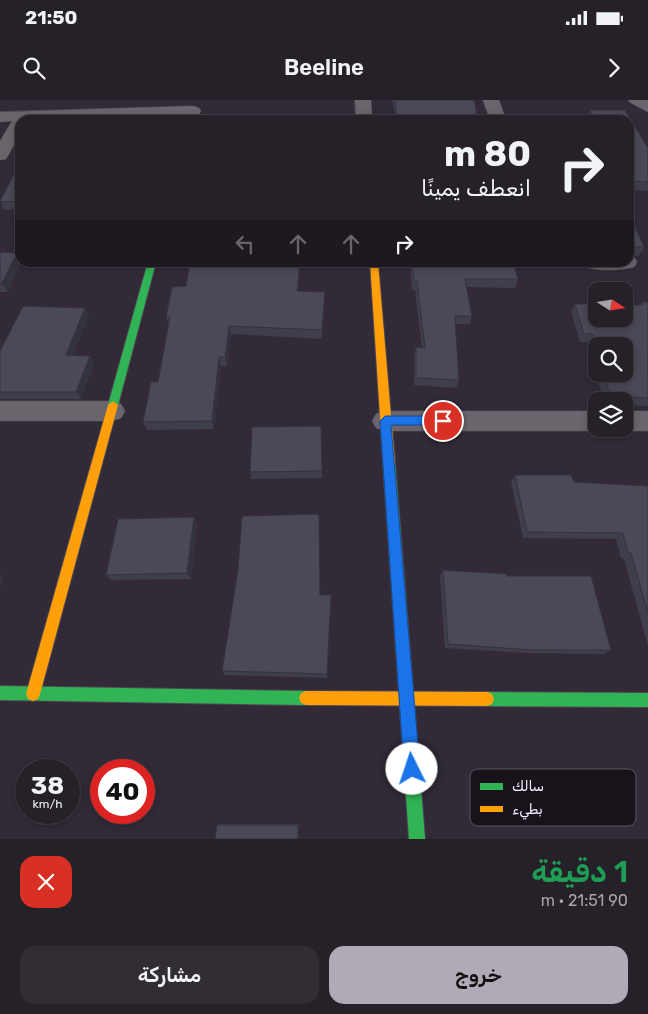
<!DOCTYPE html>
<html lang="ar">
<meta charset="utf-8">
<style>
:root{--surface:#262028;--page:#322d34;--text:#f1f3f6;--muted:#a4a3a8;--line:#423e45;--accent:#b2a9b6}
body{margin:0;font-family:Rubik,"Noto Naskh Arabic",sans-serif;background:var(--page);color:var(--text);direction:rtl;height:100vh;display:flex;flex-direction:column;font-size:19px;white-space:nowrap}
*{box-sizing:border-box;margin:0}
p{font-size:16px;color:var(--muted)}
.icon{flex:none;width:28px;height:28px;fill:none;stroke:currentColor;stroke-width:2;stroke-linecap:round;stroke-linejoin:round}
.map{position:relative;height:739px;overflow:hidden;direction:ltr}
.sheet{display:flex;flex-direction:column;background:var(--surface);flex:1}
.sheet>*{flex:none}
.hud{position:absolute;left:15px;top:15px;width:619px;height:152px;border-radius:15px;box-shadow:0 2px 8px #0003,0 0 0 1px var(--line);direction:rtl;background:#262028;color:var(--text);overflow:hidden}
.needle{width:32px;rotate:102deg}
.tools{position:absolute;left:588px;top:182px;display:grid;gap:10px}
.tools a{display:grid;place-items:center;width:45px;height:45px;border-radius:10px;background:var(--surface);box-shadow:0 2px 8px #0003,0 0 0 1px var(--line);font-size:25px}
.speed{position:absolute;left:15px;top:659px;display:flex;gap:10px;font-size:25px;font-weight:700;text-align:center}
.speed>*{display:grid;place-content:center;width:65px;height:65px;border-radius:50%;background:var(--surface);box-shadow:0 2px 8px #0003,0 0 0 1px var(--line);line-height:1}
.speed small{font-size:12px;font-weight:400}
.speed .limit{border:8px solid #d22;background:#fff;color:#111}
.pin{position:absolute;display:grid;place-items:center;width:42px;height:42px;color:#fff;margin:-21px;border:2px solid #fff;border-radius:50%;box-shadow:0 1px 5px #0007}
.me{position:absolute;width:55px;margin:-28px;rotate:356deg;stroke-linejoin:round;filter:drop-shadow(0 0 4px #0008)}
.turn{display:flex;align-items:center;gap:18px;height:105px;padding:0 20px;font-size:22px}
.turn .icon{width:65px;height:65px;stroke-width:2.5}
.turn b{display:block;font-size:35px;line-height:42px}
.lanes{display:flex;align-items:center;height:48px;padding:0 20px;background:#0003;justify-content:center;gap:25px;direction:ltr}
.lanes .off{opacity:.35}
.round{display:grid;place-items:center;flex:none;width:52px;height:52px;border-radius:15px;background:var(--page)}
.summary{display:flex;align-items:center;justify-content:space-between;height:85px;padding:0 20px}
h1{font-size:30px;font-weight:600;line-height:38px;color:#1e9e55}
.button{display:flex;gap:10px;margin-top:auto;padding:10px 20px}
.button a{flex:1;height:58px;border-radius:15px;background:var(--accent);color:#111;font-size:20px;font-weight:600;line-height:58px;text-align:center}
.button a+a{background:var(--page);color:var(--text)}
.status{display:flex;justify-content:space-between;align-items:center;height:35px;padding:0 25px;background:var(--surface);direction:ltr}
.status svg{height:14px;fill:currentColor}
header{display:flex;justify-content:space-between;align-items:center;height:65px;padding:0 20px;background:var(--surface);font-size:22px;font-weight:600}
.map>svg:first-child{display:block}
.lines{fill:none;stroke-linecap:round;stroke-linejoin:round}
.street-casing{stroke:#4e4851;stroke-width:1}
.fast-casing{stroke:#4e4851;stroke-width:2}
.slow-casing{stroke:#4e4851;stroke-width:2}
.street{fill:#6a646d;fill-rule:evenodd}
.fast{fill:#30b455;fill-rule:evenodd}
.slow{fill:#ff9f0a;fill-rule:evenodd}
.wall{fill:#403e4b}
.shaded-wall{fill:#34323d}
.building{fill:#4b4857;stroke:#34323d}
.route{fill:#1a73e8;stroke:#114b97}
.key{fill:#18121b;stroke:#5b545e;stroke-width:1}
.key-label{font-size:14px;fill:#f7eefb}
</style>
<div class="status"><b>21:50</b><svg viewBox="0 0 49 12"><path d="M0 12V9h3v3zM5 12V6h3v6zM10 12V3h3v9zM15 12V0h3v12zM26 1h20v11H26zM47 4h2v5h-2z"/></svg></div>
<header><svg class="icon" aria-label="forward" viewBox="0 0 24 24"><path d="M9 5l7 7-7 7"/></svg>Beeline<svg class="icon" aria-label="search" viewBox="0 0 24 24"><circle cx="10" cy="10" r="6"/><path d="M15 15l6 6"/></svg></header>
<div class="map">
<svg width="648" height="739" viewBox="0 0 648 739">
<rect width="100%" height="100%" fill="#322a36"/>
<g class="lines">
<!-- street casing -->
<g class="street-casing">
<path id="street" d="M355,0H371L372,20H356Z
M483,0H499L506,20H490Z
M628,0H648V12L631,3Z
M193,6L199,8L201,11L199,14L20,20V35L6,59L0,60V41L12,21L0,22V12Z
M629,156L634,157L637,162L634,167C619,171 599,171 584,167L581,162H629Z
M0,301H112L121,304L125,311L121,318L112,321H0Z
M385,311H596V329H604L596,331H385L376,328L372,321L376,314Z
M624,311H648V331H624L616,329H624Z"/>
</g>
<!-- fast casing -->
<g class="fast-casing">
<path id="fast" d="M148,162H156L118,305L113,309L108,305Z
M389,358L393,360L395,363L425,739H409L383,363L385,360Z
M0,586L306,591L311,593L313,598L311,603L306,605L0,600Z
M487,592L648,593V607L487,606L482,604L480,599L482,594Z"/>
</g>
<!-- slow casing -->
<g class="slow-casing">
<path id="slow" d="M370,162H378L395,363L393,366H385L383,363Z
M113,301L118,305L40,594L38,599L33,601L28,599L26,594L108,305Z
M306,591L487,592L492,594L494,599L492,604L487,606L306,605L301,603L299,598L301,593Z"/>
</g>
<!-- street -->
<use href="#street" class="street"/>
<!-- fast -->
<use href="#fast" class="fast"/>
<!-- slow -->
<use href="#slow" class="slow"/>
</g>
<!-- wall -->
<path class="wall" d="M392,0H474L478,20H395V12Z
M590,10H625L648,48V91L629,90V20H588L587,19Z
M20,63V109L4,110L0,101Z
M629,117L644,147L639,156H629Z
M0,152L8,192H0Z
M190,162H301L298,191L325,201L322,239L231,234L227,266H221L214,329L147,330L143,322L158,282L169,226L166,217L186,186Z
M410,162H513L518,179L515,188L466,187L472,216L470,224H455L459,280L456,288L414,285V255L416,247L422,248L415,190H412Z
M642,202H648V306L624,305V301H604L596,274H624L596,246V274L588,242H580L571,212L575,204L639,205Z
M85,208L89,216L73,255L90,256L94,264L81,299H0V251Z
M321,326L322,378L251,379L250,372Z
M515,375L574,382L648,386V546L624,459L621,458L616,439L523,438L511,382Z
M197,423L191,479L111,480L106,475Z
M443,470L507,476L611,550L604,554L526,553L445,548L440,476Z
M320,495H331L327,578L225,575L222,571Z
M221,724H299V739L217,725Z"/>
<!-- shaded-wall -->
<path class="shaded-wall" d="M17,153L20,158V162H21L8,192L2,183Z
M300,162H301L297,200V191Z
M325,192V201L322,239V230Z
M85,208L89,216L70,263L66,255Z
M229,226L231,234L227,266L225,257Z
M90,256L94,264L81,299L76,292Z
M219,257L221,266L214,329L212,321Z
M194,417L197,423L191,479L187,473Z
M0,473L4,476L0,490Z
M299,724V739H298V725Z"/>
<!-- building -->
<path class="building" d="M395,0H474L478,20H397Z
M590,10H625L648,48V82L629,81V20H595Z
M20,63V101L0,102V101Z
M629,117L632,125H634L644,147H629Z
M0,152L17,153L2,183H0Z
M190,162H300L297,191L325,192L322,230L229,226L225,257H219L212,321L143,322L151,282H158L170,217H166L172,187L186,186Z
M412,162H513L518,179H465L472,216H455L459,280L416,278V247L425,248L417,181H414Z
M642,202H648V298L610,296L604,274H624V246H596V248L592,234H584L575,204H596V219H624V205H643Z
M23,206L85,208L66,255L90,256L76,292H0V251Z
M321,326L322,371L250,372L252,327Z
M515,375H571L574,382L648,386V513L631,453H628L623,433L527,432Z
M319,414L320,495H331L327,574L222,571L238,469L242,416Z
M194,417L187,473L106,475L118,419Z
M443,470L506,474L507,476H591L611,550H531L448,544Z
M217,725H298V739H215Z"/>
<!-- route -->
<path class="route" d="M385,316H443L448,321L443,325H391L420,669L418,674L412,677L407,674L404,669L380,321Z"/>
<!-- legend -->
<rect x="470" y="669" width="166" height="57" rx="8" class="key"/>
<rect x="480" y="683" width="23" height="7" fill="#30b455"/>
<rect x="480" y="706" width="23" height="6" fill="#ff9f0a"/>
<g class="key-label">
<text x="512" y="691">سالك</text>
<text x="512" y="714">بطيء</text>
</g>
</svg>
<div class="tools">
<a><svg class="needle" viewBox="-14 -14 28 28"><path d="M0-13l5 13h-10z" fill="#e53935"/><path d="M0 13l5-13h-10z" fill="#a4a3a8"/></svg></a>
<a><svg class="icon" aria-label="search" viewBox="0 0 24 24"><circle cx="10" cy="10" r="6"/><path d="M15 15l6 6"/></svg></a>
<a><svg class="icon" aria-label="layers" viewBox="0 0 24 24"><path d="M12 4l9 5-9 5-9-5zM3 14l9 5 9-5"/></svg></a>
</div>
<div class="speed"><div>38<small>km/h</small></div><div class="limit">40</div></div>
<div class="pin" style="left:443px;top:321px;background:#d93025"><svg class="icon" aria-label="arrive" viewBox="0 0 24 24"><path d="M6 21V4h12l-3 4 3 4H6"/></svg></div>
<svg class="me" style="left:412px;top:669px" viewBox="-20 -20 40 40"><circle r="19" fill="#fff"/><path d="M0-13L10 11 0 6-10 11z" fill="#1a73e8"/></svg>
<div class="hud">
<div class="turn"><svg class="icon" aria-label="right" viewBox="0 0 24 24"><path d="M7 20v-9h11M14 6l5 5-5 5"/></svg><div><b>80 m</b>انعطف يمينًا</div></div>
<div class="lanes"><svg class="icon off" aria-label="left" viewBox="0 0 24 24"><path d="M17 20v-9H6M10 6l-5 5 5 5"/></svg><svg class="icon off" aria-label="ahead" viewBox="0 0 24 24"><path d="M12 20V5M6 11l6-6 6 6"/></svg><svg class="icon off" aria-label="ahead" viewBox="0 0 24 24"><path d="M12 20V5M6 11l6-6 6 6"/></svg><svg class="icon" aria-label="right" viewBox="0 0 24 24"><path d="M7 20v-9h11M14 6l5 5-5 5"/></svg></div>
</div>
</div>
<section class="sheet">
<div class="summary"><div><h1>1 دقيقة</h1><p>90 m · 21:51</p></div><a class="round" style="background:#d93025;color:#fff"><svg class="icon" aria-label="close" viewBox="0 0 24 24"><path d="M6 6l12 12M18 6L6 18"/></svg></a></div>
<div class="button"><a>خروج</a><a>مشاركة</a></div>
</section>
